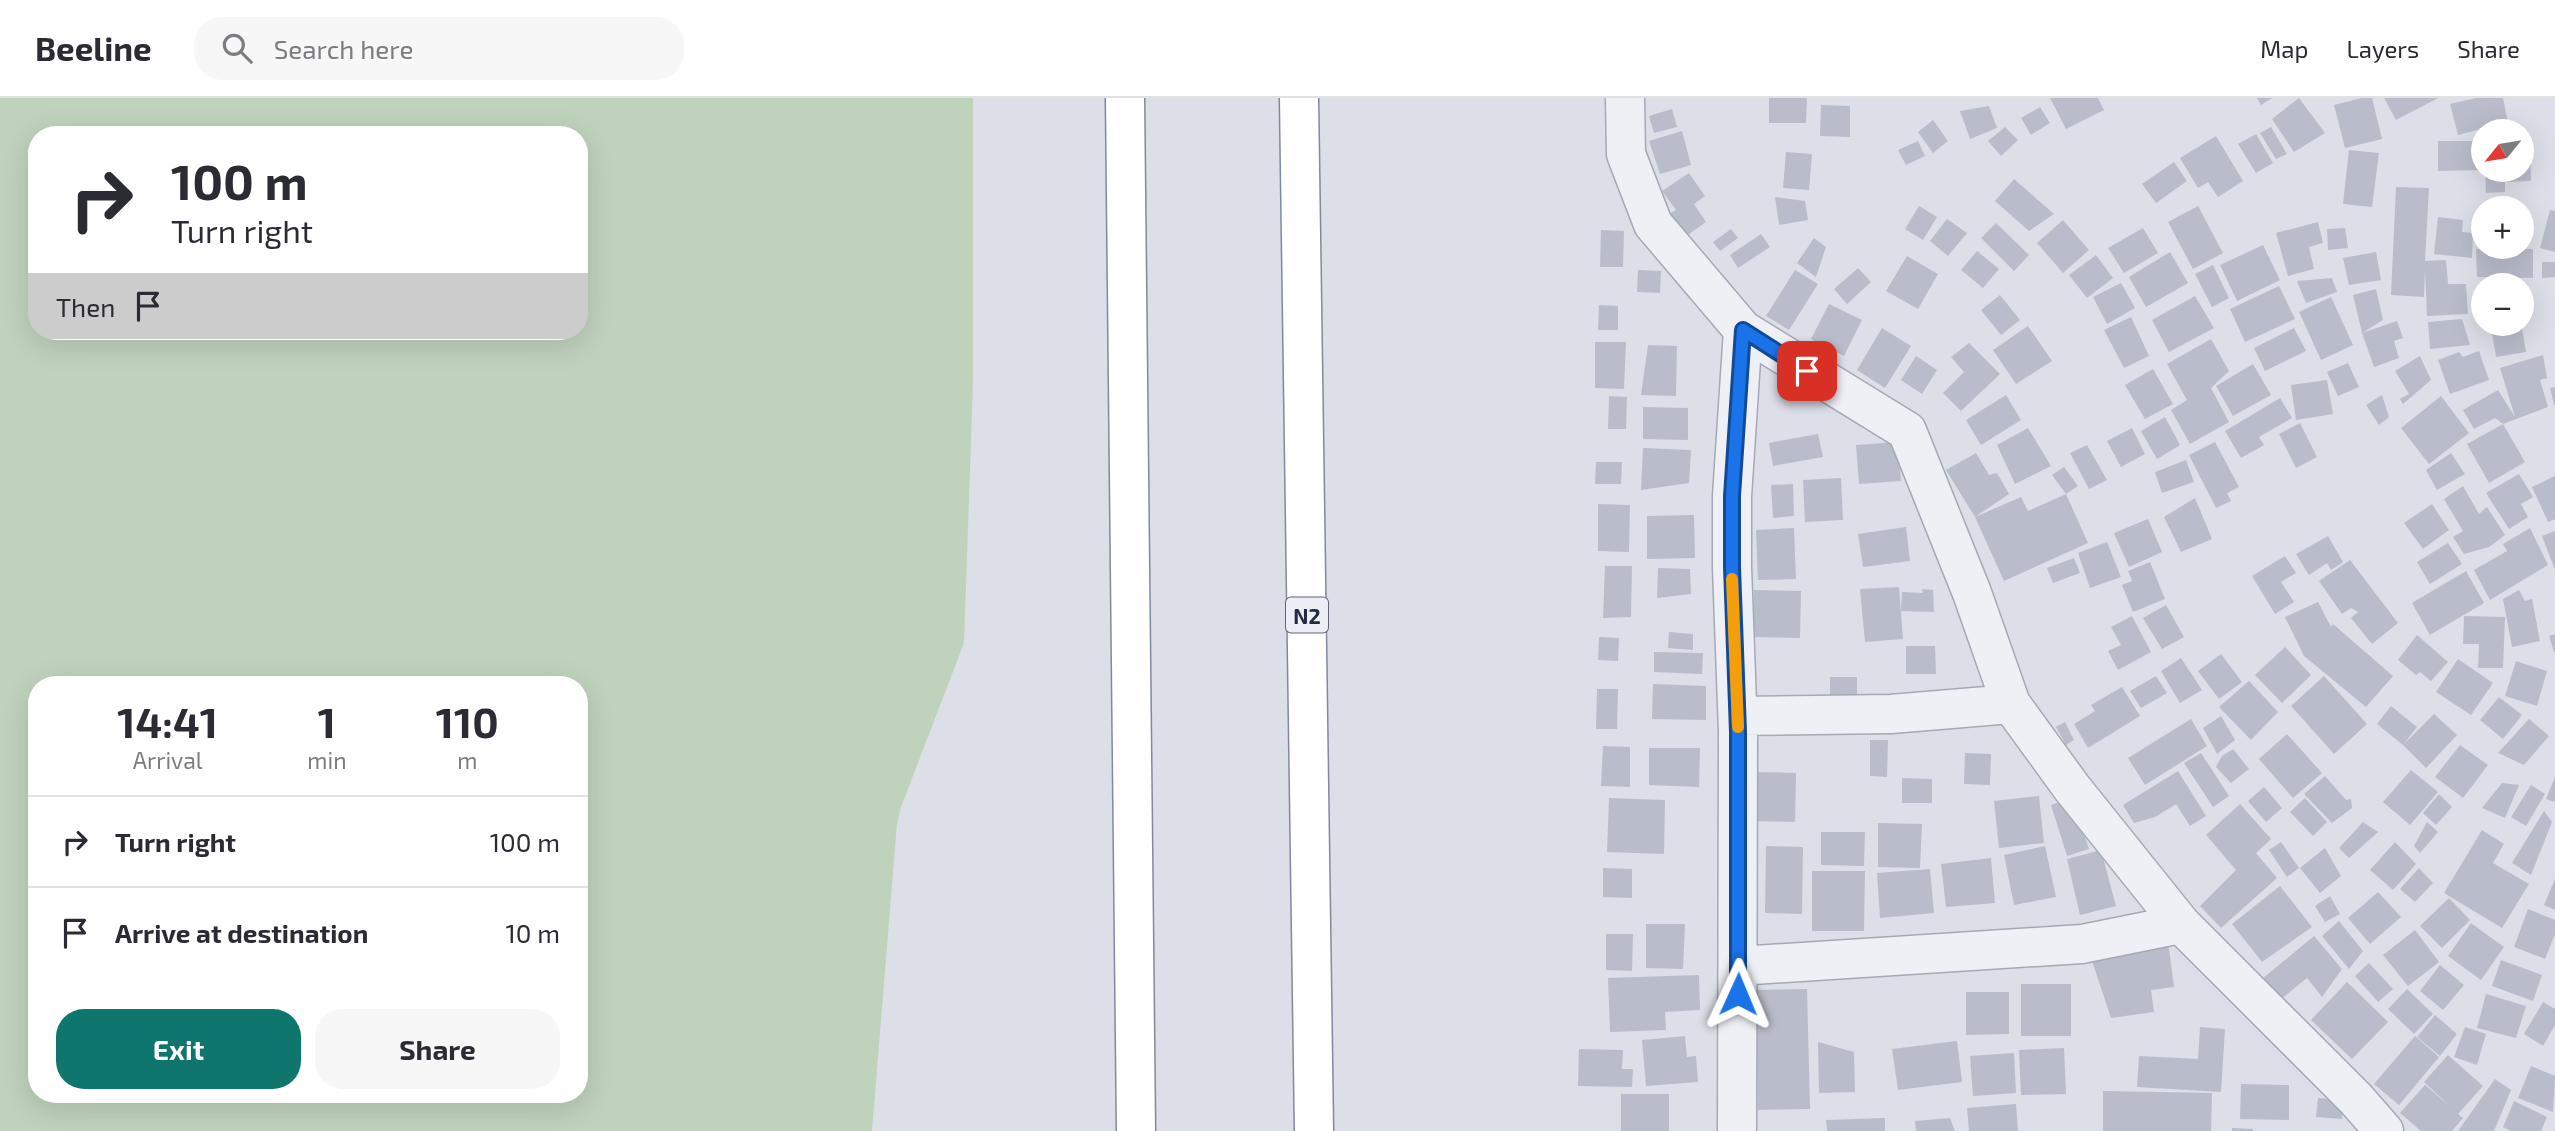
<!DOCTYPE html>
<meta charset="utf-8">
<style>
:root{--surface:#fff;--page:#f7f7f7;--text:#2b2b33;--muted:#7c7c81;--line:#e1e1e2;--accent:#0f766e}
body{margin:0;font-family:"Exo 2",sans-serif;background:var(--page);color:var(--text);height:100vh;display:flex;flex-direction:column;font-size:26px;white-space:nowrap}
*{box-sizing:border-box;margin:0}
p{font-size:23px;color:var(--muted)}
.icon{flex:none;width:38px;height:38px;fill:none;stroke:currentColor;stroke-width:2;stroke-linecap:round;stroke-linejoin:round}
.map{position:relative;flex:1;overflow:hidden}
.sheet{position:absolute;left:28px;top:578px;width:560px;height:427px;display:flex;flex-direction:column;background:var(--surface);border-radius:28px;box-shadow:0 7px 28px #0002}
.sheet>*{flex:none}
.banner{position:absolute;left:28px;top:28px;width:560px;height:214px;border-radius:28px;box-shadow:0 7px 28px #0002;background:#fff;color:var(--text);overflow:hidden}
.needle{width:46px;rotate:240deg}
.fabs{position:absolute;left:2471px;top:21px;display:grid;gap:14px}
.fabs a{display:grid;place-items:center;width:63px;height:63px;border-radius:50%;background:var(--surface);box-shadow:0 7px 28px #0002;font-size:35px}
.pin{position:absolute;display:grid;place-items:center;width:60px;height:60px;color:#fff;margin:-30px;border-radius:14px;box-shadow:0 4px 10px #0006}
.me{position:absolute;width:77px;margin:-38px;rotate:1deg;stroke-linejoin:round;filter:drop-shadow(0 0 5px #0008)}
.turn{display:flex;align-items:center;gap:24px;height:147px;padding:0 28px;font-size:32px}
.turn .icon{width:91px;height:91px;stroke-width:2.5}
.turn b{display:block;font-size:49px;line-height:60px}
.then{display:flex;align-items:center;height:66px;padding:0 28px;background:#0003;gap:14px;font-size:26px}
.eta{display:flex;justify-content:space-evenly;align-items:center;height:119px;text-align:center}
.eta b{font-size:42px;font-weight:700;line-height:49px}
.cta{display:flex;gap:14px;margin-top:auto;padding:14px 28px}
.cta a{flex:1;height:80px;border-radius:28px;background:var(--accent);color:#fff;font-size:28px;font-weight:700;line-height:80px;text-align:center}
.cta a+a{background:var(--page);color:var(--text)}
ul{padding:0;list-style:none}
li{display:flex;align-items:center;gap:21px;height:91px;padding:0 28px;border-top:2px solid var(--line)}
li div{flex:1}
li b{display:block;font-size:26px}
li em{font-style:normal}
header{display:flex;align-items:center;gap:42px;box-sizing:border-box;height:98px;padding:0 35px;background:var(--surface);border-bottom:2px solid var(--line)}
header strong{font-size:33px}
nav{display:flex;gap:38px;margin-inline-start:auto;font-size:24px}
.search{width:490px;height:63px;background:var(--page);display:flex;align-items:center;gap:18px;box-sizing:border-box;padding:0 24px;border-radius:28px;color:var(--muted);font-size:26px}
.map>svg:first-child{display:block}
.green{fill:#bfd2bc;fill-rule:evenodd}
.building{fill:#b9bdcb}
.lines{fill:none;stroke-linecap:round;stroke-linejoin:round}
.minor-casing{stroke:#a5a9b5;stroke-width:41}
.highway-casing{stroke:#82899f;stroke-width:41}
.minor{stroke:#eff0f6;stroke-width:38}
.highway{stroke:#fff;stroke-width:38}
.route-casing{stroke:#114b97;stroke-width:18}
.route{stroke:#1a73e8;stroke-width:12}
.slow{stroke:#f59e0b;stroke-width:12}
.labels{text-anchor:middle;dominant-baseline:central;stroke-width:7;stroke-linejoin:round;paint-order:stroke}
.shield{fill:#ebeef5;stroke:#606576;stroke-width:2}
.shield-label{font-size:21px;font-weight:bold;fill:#242a3f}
</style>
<header>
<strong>Beeline</strong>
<div class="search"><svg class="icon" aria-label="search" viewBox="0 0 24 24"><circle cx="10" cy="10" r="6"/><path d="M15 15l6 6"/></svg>Search here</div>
<nav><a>Map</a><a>Layers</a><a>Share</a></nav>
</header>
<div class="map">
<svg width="2555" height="1033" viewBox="0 0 2555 1033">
<rect width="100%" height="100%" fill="#dcdfe7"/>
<!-- green -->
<path class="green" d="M0,0H973V284L964,545L901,709L897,725L872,1033H0ZM37,37H579V233H37ZM37,586H579V996H37Z"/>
<!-- building -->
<path class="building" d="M1769,0H1807L1806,25H1769Z
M2050,0H2098L2104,12L2066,31Z
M2257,0H2272L2261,7Z
M2299,0L2325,35L2294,54L2272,21Z
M2362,0H2372L2382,41L2345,50L2334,7Z
M2384,0H2438L2396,22Z
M2476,0H2503L2508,24L2458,37L2450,6Z
M1821,7L1850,8V39L1820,38Z
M1989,8L1997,30L1970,41L1960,13Z
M2040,9L2050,25L2031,37L2021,20Z
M1672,11L1677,29L1654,35L1649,18Z
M1933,22L1948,43L1933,55L1918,34Z
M2005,29L2018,42L2001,58L1988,43Z
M2271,29L2287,56L2276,61L2260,35Z
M1682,33L1691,67L1660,76L1649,43Z
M2256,36L2273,65L2256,75L2238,46Z
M2216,38L2243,83L2218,99L2208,84L2198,90L2180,60Z
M1918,43L1925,58L1906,67L1898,52Z
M2438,43H2482L2483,72L2438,73Z
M2522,43H2530L2531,83L2505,84V94L2486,95L2485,72H2522Z
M2349,52L2379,55L2372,109L2343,106Z
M1786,54L1812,56L1809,92L1783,90Z
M2174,64L2187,83L2156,105L2142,86Z
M1689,75L1705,98L1694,106L1706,124L1685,139L1669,116L1676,112L1662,93Z
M2014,81L2054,116L2029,133L1995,103Z
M2396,89L2429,90L2425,163L2446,162L2448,186H2466L2468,216L2427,218L2425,171L2424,199L2391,197Z
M1775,99L1805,103L1808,122L1779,127Z
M1919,108L1937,119L1923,142L1905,131Z
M2198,108L2223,155L2193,171L2168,124Z
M2550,112L2555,113V154L2540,150Z
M2438,119L2463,122L2462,134L2473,135L2472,160L2434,156Z
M1947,121L1967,135L1948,158L1930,143Z
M2063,122L2089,152L2063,175L2037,145Z
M2318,124L2323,145L2309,149L2314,171L2288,178L2276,135Z
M1996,125L2029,157L2014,173L1981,140Z
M2143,130L2158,155L2124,175L2108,150Z
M2345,130L2348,150L2328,152L2327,131Z
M1731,131L1738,140L1720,153L1713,144Z
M1601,132L1624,133L1623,169H1600Z
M1761,136L1770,149L1738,170L1730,157Z
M1814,140L1826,149L1816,179L1797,165Z
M2263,147L2280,182L2237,203L2220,167Z
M2476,151H2533V180L2477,179Z
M1977,153L1999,171L1983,190L1961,172Z
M2170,154L2188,185L2146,209L2129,179Z
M2376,154L2381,182L2349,187L2343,160Z
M2096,157L2113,180L2087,200L2069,177Z
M1907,158L1938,176L1918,211L1886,193Z
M2542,164H2555V179L2542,180Z
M2213,167L2229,200L2212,209L2195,176Z
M1858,170L1871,184L1847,206L1834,191Z
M1638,172L1661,173L1660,195L1637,194Z
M1795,172L1818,186L1789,232L1766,218Z
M2332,180L2337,194L2306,205L2297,183Z
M2121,185L2135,210L2107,226L2093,199Z
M2279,188L2295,221L2245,244L2230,211Z
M2376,191L2383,222L2362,235L2353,197Z
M2000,197L2020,222L2001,237L1981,212Z
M2474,197L2483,198V216L2473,212Z
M2195,198L2214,230L2169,254L2152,222Z
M2331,199L2353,247L2321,262L2299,214Z
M1829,206L1862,222L1844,258L1811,241Z
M1599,207L1618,208V232H1598Z
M2131,219L2149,258L2124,270L2104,232Z
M2462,221L2470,247L2430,251L2428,224Z
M2397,223L2403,240L2394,243L2399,260L2374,269L2362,235Z
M2028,228L2052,263L2016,286L1993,252Z
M1882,230L1911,248L1885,290L1857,272Z
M2294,230L2306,253L2265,273L2254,250Z
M2522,230L2526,254L2496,259L2492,235Z
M2211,241L2229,273L2211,290L2229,324L2190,346L2171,312L2187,302L2167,266Z
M1595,244H1626L1624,291L1595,290Z
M1969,245L2000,276L1961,313L1943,295L1964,274L1951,259Z
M1648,247L1677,248L1676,298L1641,297Z
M2479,253L2489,282L2450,296L2438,262L2459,254L2463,259Z
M2543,257L2547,280L2540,282L2548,309L2503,326L2495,320L2474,331L2463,312L2498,292L2515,319L2500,270Z
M1916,258L1937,272L1922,296L1901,282Z
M2420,258L2431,282L2403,306L2400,301L2409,296L2395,273Z
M2348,265L2359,289L2338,298L2327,274Z
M2253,266L2271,297L2233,318L2216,288Z
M2153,271L2173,306L2145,321L2125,287Z
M2327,282L2333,316L2296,322L2291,287Z
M2555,289V307H2554L2550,290Z
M2006,297L2021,322L1981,347L1966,322Z
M2382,297L2389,319L2379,327L2366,307Z
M1609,298L1627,299L1626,331H1608Z
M2441,298L2469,335L2429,366L2401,330Z
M2280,300L2292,320L2259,339L2264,347L2241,360L2225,333Z
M1643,309L1688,310V342L1643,341Z
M2165,319L2180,347L2157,361L2141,333Z
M2300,325L2317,359L2296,370L2279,336Z
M2503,326L2525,364L2489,385L2467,346Z
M2028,330L2051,368L2015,386L1997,347Z
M2132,330L2145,356L2121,369L2107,343Z
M1818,336L1823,359L1773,368L1769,345Z
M1898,344L1901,383L1859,386L1856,347Z
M2215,344L2239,389L2227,395L2231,403L2216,410L2189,357Z
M2087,347L2107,382L2089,391L2070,355Z
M1643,350L1691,352L1689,385L1641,392Z
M1976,355L1989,377L1997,375L2009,396L1975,419L1946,372Z
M2451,355L2465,376L2437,392L2426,372Z
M2186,362L2194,384L2162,395L2155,374Z
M1596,364H1622L1621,386H1595Z
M2064,369L2078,388L2066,396L2052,377Z
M2519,376L2533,399L2521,406L2528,419L2509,431L2486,395Z
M2555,378V421L2548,424L2532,389Z
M1841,380L1843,422L1805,424L1803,382Z
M1793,386L1794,418L1773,420L1771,387Z
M2463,388L2479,416L2487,409L2505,437L2489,449L2464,456L2453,439L2463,433L2444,401Z
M2066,396L2088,445L2004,483L1975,419L2021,399L2028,413Z
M2195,400L2212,441L2181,454L2164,419Z
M1598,406L1630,407L1629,454L1598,453Z
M2432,406L2449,432L2423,451L2404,425Z
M1694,417L1695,460L1647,461V418Z
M2148,421L2162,454L2129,469L2114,435Z
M1906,429L1910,463L1863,469L1858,436Z
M1794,430L1796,481L1758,482L1756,432Z
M2530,430L2548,467L2490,502L2474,472L2507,453L2503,446Z
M2555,433V472L2542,438Z
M2328,438L2343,464L2331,472L2327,465L2309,477L2296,456Z
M2107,444L2121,479L2090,490L2078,455Z
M2448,445L2462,466L2430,486L2417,464Z
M2285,458L2296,475L2281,484L2294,504L2275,516L2252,478Z
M2074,460L2080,475L2053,485L2047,470Z
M2350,462L2398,525L2372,546L2351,520L2358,514L2351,510L2342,516L2319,483Z
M2150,464L2165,501L2133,514L2122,487L2132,483L2128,473Z
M1605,468H1632L1631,519L1603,520Z
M1658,470L1690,471L1691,496L1657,500Z
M2466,473L2484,505L2430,537L2412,505Z
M1899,489L1903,541L1865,544L1860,491Z
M1922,491L1933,492L1934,514L1901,513L1902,494L1923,495Z
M1754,492L1801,493L1800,540L1753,539Z
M2519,492L2525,503L2532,501L2540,543L2512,549L2503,501Z
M2318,504L2331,529L2333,526L2393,578L2366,609L2304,558L2285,519Z
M2166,507L2184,539L2162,551L2143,520Z
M2132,518L2151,554L2118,572L2108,553L2121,547L2111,529Z
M2464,518L2505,519L2503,570H2478L2479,546H2463Z
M1669,534L1693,536V552L1668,550Z
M2555,536V554H2554L2549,538Z
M2417,537L2448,564L2431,583L2420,574L2416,577L2398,562Z
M1599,539L1619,540L1618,563L1598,562Z
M1906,548H1935L1936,576H1906Z
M2285,549L2311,577L2282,605L2255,577Z
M1654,554L1703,555L1702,576L1654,574Z
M2221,556L2242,584L2219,601L2198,573Z
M2181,560L2202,592L2180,605L2161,573Z
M2458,561L2493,585L2471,617L2436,594Z
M2516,563L2547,573L2537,608L2505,598Z
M2156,578L2167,595L2141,610L2130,593Z
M2324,578L2367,626L2334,656L2291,608Z
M1830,579H1857V600L1830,599Z
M2249,583L2278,614L2251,642L2219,609Z
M1653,586L1706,588V622L1652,621Z
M2122,589L2140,618L2088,650L2074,626L2095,613L2091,607Z
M1597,591H1618L1617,631H1596Z
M2499,599L2522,617L2503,641L2480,622Z
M2391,608L2417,629L2403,647L2377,626Z
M2434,616L2457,637L2426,670L2403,647Z
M2221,618L2235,642L2217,656L2203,630Z
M2191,621L2207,648L2145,687L2128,660Z
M2529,621L2549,638L2524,667L2498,655Z
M2065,624L2074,642L2066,647L2056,629Z
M2287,636L2322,675L2293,700L2259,661Z
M1870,642H1888L1887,679L1870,678Z
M2460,647L2488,667L2463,700L2435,679Z
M1603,648L1630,649V689L1601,688Z
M1649,650H1700L1699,689L1649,687Z
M2233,651L2249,671L2231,685L2216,669L2222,658Z
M1965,655L1991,656L1990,687L1964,686Z
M2201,655L2229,698L2213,709L2184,665Z
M2411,672L2438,694L2410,727L2383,704Z
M2178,673L2206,718L2190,728L2176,706L2155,719L2134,725L2123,707Z
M1756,674L1796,675L1795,724L1755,723Z
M2325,678L2346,702L2351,701L2352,710L2332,725L2304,696Z
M2555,679V704L2546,701Z
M1902,680L1932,681V705H1902Z
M2502,685L2519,687L2505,720L2482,710Z
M2531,687L2545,696L2526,728L2511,719Z
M2264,689L2282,710L2266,724L2248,703Z
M2439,696L2452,709L2436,727L2423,715Z
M2039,698L2044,745L1999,750L1994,703Z
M1609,700L1665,702L1664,756L1607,754Z
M2072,700L2089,751L2067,758L2051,707Z
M2305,700L2327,724L2313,738L2290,714Z
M2240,706L2271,741L2256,755L2277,780L2221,830L2200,808L2236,772L2206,737Z
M2544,713L2552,724L2531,777L2512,765Z
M2363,724L2378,734L2349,760L2339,750Z
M2427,724L2438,734L2420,755L2414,748Z
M1878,725L1922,726L1920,770L1878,769Z
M2482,732L2504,746L2493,765L2529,786L2502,830L2444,795Z
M1821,734H1865L1864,768L1821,767Z
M2281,744L2299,770L2287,779L2269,752Z
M2395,744L2416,766L2393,792L2370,772Z
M1766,748L1803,749L1802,816L1765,815Z
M2045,748L2056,799L2014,807L2004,757Z
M2325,750L2341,778L2320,795L2300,770Z
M2101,752L2116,808L2080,817L2067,761Z
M1991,760L1995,805L1946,809L1941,766Z
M1603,770L1632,771V800L1603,799Z
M2419,770L2433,785L2415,804L2400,791Z
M1930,771L1934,815L1880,820L1877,775Z
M1812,773H1865L1864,833H1812Z
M2555,781V812L2544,807Z
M2280,788L2312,829L2262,864L2232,826Z
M2378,794L2401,819L2370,846L2348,820Z
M2330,798L2340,816L2325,824L2315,808Z
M2449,800L2470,822L2442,850L2420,828Z
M2528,811L2555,822V836L2545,861L2514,849Z
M2339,823L2363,853L2349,871L2322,838Z
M2471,825L2504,849L2481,882L2448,858Z
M1646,826H1685L1683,871L1646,870Z
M2415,832L2439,864L2408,888L2383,857Z
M2167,835L2174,889L2151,892L2154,914L2111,920L2088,851Z
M1606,836H1633L1632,873L1606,872Z
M2314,838L2342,871L2322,899L2307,880L2280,902L2262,881Z
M2501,862L2542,877L2533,903L2492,888Z
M2369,865L2393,891L2378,904L2355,878Z
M2440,867L2464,887L2443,912L2420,893Z
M1699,877L1700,912L1665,914L1666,932L1610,934L1608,880Z
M2347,884L2388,924L2352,961L2311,922Z
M2021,886H2071V938H2021Z
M1807,891L1810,1011L1758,1012L1756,892Z
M2407,891L2433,916L2414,936L2388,911Z
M1966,894H2009V936L1966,937Z
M2486,896L2526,908L2516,940L2477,930Z
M2543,904L2555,911V927L2543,948L2524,936Z
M2435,917L2457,936L2440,958L2417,939Z
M2200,929L2225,931L2221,994L2137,989L2139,958L2198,961Z
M2465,929L2486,936L2477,967L2454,959Z
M1685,938L1687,959L1696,958L1698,984L1646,988L1642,942Z
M2415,938L2439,959L2399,1007L2374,986Z
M1957,943L1962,984L1898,992L1892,951Z
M1818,944L1854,954L1855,994L1819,995Z
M2064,950L2066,996L2021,997L2019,952Z
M1579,951L1623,952L1622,971H1633L1632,989L1578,988Z
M2014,955L2016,995L1973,998L1970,958Z
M2448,957L2483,988L2458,1016L2463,1020L2452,1033H2421L2400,1015L2425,987L2450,1008L2424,984Z
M2531,968L2555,978L2553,1014L2518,1000Z
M2495,981L2511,992L2494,1033H2458Z
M2241,986L2289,987V1022L2240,1021Z
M2103,993L2212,995L2211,1033H2103Z
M1621,996H1669V1033H1621Z
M2318,1000L2343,1002L2342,1021L2316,1019Z
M2514,1003L2547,1019L2541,1033H2511L2503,1029Z
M2016,1006L2018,1033H1969L1967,1010Z
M1885,1020V1033H1827L1826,1022Z
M1950,1020L1955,1033H1916L1915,1023Z
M2232,1030L2253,1031V1033H2232Z"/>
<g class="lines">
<!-- minor casing -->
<g class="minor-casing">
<path id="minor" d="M1625,0L1626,56L1653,126L1743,232L1907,333L1972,495L2011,606L2072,690L2181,826L2356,1001L2384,1033
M1738,618L1891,616L2011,606
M1738,868L2082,846L2181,826
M1737,1033L1738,634L1732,469V398L1743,232"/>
</g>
<!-- highway casing -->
<g class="highway-casing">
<path id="highway" d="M1125,0L1136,1033
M1299,0L1314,1033"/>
</g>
<!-- minor -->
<use href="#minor" class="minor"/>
<!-- highway -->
<use href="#highway" class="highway"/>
</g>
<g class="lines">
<!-- route casing -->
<g class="route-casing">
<path id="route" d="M1738,896V634L1732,469V398L1743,232L1807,273"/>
</g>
<!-- route -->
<use href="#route" class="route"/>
<!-- slow -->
<path class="slow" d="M1732,481L1738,629"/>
</g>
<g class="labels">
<!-- shield labels -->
<rect class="shield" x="1286" y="499.5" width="42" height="35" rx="5"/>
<g class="shield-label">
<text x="1307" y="517">N2</text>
</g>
</g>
</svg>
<div class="fabs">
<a><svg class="needle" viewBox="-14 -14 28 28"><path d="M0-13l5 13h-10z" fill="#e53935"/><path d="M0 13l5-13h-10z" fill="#7c7c81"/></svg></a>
<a>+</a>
<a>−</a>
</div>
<div class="pin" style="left:1807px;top:273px;background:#d93025"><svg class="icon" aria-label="arrive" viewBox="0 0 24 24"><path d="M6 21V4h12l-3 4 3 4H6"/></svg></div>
<svg class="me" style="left:1738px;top:896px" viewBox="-20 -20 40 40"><path d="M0-17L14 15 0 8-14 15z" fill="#1a73e8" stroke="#fff" stroke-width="4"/></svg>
<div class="banner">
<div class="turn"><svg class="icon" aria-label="right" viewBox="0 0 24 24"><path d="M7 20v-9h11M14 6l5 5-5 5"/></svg><div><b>100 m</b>Turn right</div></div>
<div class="then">Then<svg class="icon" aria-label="arrive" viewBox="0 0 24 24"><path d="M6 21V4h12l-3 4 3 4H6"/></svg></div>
</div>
<section class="sheet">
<div class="eta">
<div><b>14:41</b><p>Arrival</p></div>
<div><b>1</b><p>min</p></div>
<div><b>110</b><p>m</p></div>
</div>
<ul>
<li><svg class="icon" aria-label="right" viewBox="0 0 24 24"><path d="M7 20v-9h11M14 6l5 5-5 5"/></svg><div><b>Turn right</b></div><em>100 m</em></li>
<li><svg class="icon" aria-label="arrive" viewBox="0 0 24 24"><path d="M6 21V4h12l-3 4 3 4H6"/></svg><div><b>Arrive at destination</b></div><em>10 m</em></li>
</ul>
<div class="cta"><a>Exit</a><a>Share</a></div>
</section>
</div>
